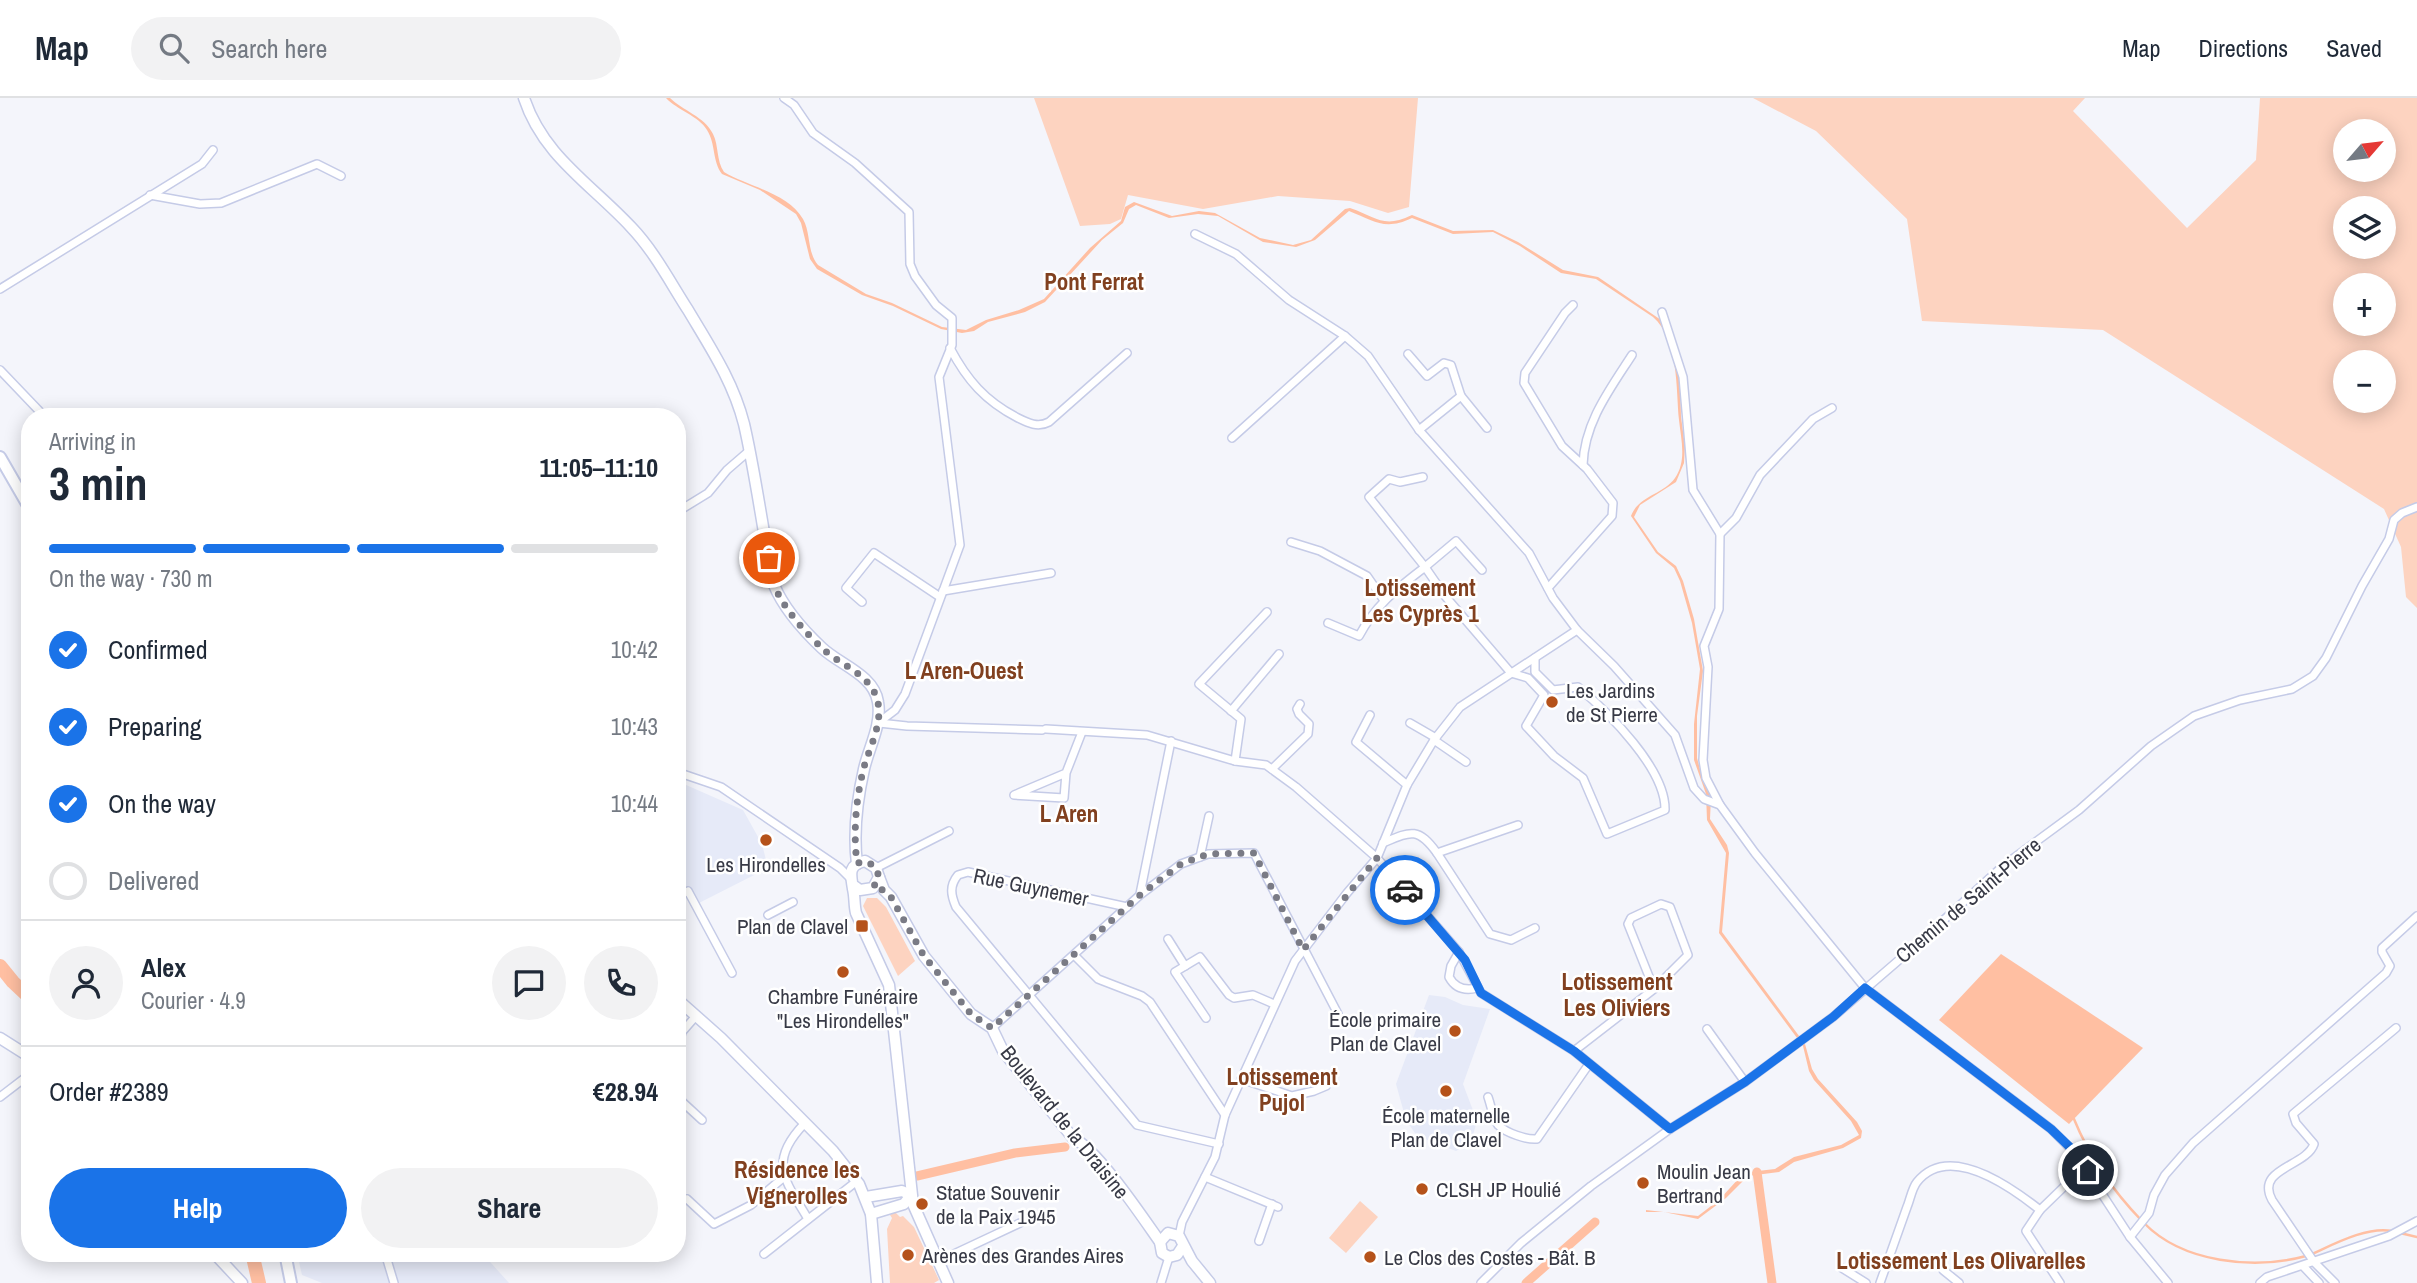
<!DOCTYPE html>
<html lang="en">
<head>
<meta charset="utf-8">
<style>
	body { margin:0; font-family:"Archivo Narrow",sans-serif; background:#f2f2f3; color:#1f2937; height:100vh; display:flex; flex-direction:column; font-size:26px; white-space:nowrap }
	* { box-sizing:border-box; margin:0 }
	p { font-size:23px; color:#747a83 }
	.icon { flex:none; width:38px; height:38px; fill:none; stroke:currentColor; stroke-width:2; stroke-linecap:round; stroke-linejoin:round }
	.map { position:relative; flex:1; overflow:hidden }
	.panel { position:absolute; left:21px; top:310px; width:665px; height:854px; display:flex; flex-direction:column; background:#fff; border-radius:28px; box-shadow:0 4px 18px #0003 }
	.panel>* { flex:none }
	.needle { width:46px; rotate:62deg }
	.tools { position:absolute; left:2333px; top:21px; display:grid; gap:14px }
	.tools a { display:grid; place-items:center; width:63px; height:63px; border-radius:50%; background:#fff; box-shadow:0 4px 18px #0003; font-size:35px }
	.pin { position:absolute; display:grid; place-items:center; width:60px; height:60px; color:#fff; margin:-30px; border:4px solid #fff; border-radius:50%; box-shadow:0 2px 7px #0007 }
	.courier { position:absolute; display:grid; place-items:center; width:70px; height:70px; margin:-35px; border:5px solid #1a73e8; border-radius:50%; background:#fff; color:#222; box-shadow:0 2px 9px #0007 }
	.headline em { font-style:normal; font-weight:700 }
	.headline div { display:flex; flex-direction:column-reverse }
	.headline { display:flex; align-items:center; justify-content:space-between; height:119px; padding:0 28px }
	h1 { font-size:46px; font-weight:700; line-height:52px }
	.bar { display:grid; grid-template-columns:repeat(4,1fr); gap:10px 7px; align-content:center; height:84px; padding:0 28px }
	.bar i { height:9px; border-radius:5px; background:#e0e1e3 }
	.bar .on { background:#1a73e8 }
	.bar p { grid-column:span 4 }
	.line { display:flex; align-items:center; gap:18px; padding:0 28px; border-top:2px solid #e0e1e3 }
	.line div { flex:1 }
	.round { display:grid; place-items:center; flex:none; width:74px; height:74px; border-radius:37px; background:#f2f2f3 }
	ol { padding:0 28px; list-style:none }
	li { display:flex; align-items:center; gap:21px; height:77px }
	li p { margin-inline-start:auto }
	li .icon { padding:7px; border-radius:50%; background:#1a73e8; color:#fff; stroke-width:4 }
	li:last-child { color:#747a83 }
	li i { width:38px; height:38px; border:4px solid #e0e1e3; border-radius:50% }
	.action { display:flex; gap:14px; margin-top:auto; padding:14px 28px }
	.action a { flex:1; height:80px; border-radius:42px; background:#1a73e8; color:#fff; font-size:28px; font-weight:700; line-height:80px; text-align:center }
	.action a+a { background:#f2f2f3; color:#1f2937 }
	header { display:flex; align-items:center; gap:42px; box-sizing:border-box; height:98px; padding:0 35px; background:#fff; border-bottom:2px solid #e0e1e3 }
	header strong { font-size:33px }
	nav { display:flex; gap:38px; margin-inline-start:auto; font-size:24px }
	.search { width:490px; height:63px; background:#f2f2f3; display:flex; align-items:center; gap:18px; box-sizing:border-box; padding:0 24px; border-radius:38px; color:#747a83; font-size:26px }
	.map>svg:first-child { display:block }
	.built { fill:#e6eaf8 }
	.green { fill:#fdd3c0; fill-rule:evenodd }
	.water { fill:#ffbfa2 }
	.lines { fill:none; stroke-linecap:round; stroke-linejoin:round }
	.stream { stroke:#ffbfa2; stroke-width:2.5 }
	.canal { stroke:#ffbfa2; stroke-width:9 }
	.river { stroke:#ffbfa2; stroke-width:14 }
	.street-casing { stroke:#c5cbe7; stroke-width:10 }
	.secondary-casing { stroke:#c5cbe7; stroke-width:13 }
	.primary-casing { stroke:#c5cbe7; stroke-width:14 }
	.street { stroke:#fff; stroke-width:7 }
	.secondary { stroke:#fff; stroke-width:10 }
	.primary { stroke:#fff; stroke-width:10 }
	.done { stroke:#7a7b85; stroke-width:7; stroke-dasharray:0 12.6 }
	.route { stroke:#1a73e8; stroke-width:9 }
	.poi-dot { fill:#b5521a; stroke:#fff; stroke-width:2.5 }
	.labels { text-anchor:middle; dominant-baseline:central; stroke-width:5; stroke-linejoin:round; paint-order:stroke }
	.poi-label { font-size:21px; fill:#383a46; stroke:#fff; text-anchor:start }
	.street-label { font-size:21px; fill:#383a46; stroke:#fff }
	.neighbourhood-label { font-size:23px; font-weight:bold; fill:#81401f; stroke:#fff }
</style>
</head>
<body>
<header>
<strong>Map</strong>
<div class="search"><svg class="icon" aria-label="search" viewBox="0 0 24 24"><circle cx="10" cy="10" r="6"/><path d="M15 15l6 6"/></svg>Search here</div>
<nav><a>Map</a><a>Directions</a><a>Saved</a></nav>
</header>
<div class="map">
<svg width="2417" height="1185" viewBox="0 0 2417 1185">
	<rect width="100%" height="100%" fill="#f4f5fb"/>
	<g class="built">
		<path d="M677,683L743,712L762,746L768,770L699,805L688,788L677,793Z"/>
		<path d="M1429,897L1445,899L1463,907L1490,911L1463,986L1477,1023L1471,1044L1456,1053L1417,1038L1406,1022L1396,986Z"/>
		<path d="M297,1155H482L509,1185H322L302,1177Z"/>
	</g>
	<g class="green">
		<path d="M1034,0H1418L1409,109L1388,115L1350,103L1278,98L1203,111L1128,97L1121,121L1110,126L1080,128Z"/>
		<path d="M1753,0H2085L2073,13L2187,130L2256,62L2260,0H2417V510L2406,499L2401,449L2384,411L2103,232L1922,223L1907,121L1816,33ZM2345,33H2384V72H2345ZM2345,110H2384V149H2345ZM2345,187H2384V226H2345ZM2345,264H2384V303H2345Z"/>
		<path d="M867,800H877L886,809L915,863L898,878L863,808Z"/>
		<path d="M1360,1103L1378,1119L1346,1155L1329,1140Z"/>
		<path d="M895,1114L900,1119L903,1118L914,1129L939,1182L934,1185H890L887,1131L892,1120L890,1117Z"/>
	</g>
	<g class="water">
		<path d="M666,0H670C683,13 704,18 713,36C719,48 716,62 724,74C747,88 788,95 803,121C811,135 807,154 818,167L866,196L892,205L942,229L966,232L986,222L1019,212L1044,201L1090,150L1121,123L1125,109L1134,104L1172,118L1199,113L1215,115L1260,140L1293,147L1311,142L1345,111L1350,110C1377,119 1383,131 1412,117L1453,133L1493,132L1518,144L1563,172L1598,179L1661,222L1672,248L1680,284L1681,319L1685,348L1684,365L1676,384L1640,407L1634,419L1658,454L1676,468L1683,483L1694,521L1703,573L1697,618V660L1703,682L1711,699L1710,721L1727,747L1729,755L1722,834L1805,946L1812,971L1818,981L1857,1024L1862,1033L1861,1040L1843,1050L1794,1064L1779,1074L1748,1078L1726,1100L1698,1121L1664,1114H1646V1112L1698,1118L1719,1102L1740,1079L1749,1074L1775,1071L1794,1059L1841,1047L1859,1037L1851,1023L1814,982L1809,973L1803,948L1719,835L1726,755L1707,722L1706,696L1694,662V626L1700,571L1692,525L1680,483L1674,470L1656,455L1631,418C1639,397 1663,397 1675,380C1687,363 1681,341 1679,322C1676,291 1679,242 1653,219L1596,181L1561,175L1520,148L1493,134L1453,136L1412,120C1385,133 1374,123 1349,113L1315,142L1296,149L1263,144L1218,118L1198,116L1169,120L1136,107L1129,111L1123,125L1102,142L1045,204L1025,214L988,224L974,233L962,235L941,231L893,208L862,197L817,171L810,161L801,125L796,116L760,92L722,76C712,63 716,46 707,32C699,18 677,12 666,0Z"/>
		<path d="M2001,856L2143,950L2069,1026L1939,922Z"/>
	</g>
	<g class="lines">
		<g class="stream">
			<path d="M2074,1021C2089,1058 2114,1094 2142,1123"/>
			<path d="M2144,1125C2183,1165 2254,1172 2306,1158"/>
			<path d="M2400,1135L2417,1139"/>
			<path d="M2312,1156C2334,1146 2368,1128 2392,1133"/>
		</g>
		<g class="canal">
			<path d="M1757,1074L1772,1185"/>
			<path d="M917,1078L1015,1055L1065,1049"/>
			<path d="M1526,1185L1595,1124"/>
		</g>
		<g class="river">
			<path d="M0,868L13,884L30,900"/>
			<path d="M252,1155L259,1185"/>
		</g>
		<g class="street-casing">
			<g id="street">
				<path d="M784,0L794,7L813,35L855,65L909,114L910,166L915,178L936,207L952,220V247L939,279L960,447L905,596L895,612L878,625"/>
				<path d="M150,97L200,106L221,105L317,66L341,78"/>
				<path d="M1195,136L1236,156L1289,202L1345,238L1368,258L1419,332L1529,455L1553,500L1577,532L1614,568L1675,637L1694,690L1704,701L1720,707L1755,755L1865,890L2051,1031L2076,1056L2130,1139L2168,1185"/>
				<path d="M0,191L202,66L213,52"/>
				<path d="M1662,214L1683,279L1693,392L1720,436L1719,511L1704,548L1708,569L1703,662L1706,680L1720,707"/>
				<path d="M950,250C967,282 985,303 1018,320C1028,325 1038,330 1049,324L1127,255"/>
				<path d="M1408,256L1427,278L1444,265L1451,267L1461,298"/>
				<path d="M0,272L44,318"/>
				<path d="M1419,332L1461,298L1487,330"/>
				<path d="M1232,340L1345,238"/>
				<path d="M1583,367C1584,325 1610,291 1632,257"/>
				<path d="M1423,379L1400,384L1389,381L1369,399L1425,469L1456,443L1482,472"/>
				<path d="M677,414L708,395L727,372L749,353"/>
				<path d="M1720,436L1736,420L1760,377L1813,321L1832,310"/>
				<path d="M1291,444L1320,453L1367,478L1383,501"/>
				<path d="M1548,490L1612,418L1613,405L1587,371L1562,348L1524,285L1525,275L1565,215L1573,207"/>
				<path d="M943,493L1051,475"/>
				<path d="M862,504L846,490L874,455L940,499"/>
				<path d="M1328,525L1359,538C1376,506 1397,491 1425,469L1445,498L1511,575L1528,580L1544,597L1526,628L1554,658L1583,680L1607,736L1665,712C1666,671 1608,614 1578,589L1553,592L1535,574V560"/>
				<path d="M1231,613L1279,556"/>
				<path d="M1370,617L1356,644L1407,687"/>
				<path d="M879,625L907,628L1042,632"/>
				<path d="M1410,625L1436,640"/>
				<path d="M1046,631L1147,637L1235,663L1266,667L1296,689L1377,760L1459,854L1481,895L1574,953L1670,1031"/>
				<path d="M1434,642L1466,664"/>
				<path d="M1235,663L1241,621L1199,586L1267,514"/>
				<path d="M1272,671L1308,636L1309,626L1299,616L1297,611L1300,606"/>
				<path d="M677,674L721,689L840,770L850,780"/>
				<path d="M1066,675L1064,700L1014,697L1066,675L1082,634"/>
				<path d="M1383,745C1411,733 1418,729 1437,755L1518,727"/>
				<path d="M1437,755L1490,836L1511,842L1535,830"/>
				<path d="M1200,759L1209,718"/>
				<path d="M876,770L949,733"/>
				<path d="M1140,796L1171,643"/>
				<path d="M677,799L688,793L732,875"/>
				<path d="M1127,809L968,774L958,777C949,788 951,797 956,809L1137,1027L1219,1046"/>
				<path d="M768,817L793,804"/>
				<path d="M1168,841L1185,868"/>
				<path d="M1459,854L1451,868L1449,879C1455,890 1465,893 1477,890"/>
				<path d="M1075,858L1098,881L1142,898L1150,904L1225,1017"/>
				<path d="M1206,920L1175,874L1200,859L1229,897L1234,900L1253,897L1274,906"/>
				<path d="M992,930L1140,797L1181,766L1208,756L1254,755L1338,916"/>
				<path d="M1707,931L1745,984"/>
				<path d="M677,953L682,934L696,918"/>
				<path d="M1574,953L1654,891L1688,857L1670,809L1661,806L1631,820L1628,826L1654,891"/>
				<path d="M1241,981L1292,998L1314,993L1326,988"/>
				<path d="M0,999L30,976"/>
				<path d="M677,999L702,1022"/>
				<path d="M1488,999C1491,1007 1493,1021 1498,1027C1506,1035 1527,1042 1537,1041L1589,966"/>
				<path d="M805,1025C767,1064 785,1082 808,1121"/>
				<path d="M1205,1079L1278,1109"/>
				<path d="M687,1101L714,1126L751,1107L784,1079"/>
				<path d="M2040,1112L2073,1080"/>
				<path d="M1179,1138L1182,1124L1215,1059L1225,1017L1295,863L1347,795L1377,760L1407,687L1434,642L1460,609L1577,532"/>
				<path d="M2130,1139L2149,1115L2154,1097L2165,1077L2193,1045L2386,875L2390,868L2382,854V850L2417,818"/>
				<path d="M1259,1143L1272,1106"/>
				<path d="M385,1155L394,1185"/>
				<path d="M764,1156L857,1083"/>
				<path d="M939,1163L1020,1125"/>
				<path d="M2303,1168L2319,1185"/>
				<path d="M1842,1170L1866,1185"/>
				<path d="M1943,1172L1959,1185"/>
				<path d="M1161,1185L1169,1159"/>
				<path d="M1481,1185L1521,1145L1591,1088L1670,1031L1745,984L1833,919L1914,849L2003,768L2079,712L2151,648L2194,618L2240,602L2292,591L2313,578L2326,560L2362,488L2389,441L2394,422L2402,415L2417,409"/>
				<path d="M1880,1185C1889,1160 1898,1134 1907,1109C1910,1102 1912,1090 1917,1084C1949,1044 2011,1089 2040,1112L2026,1133L2060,1185"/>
				<path d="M2260,1185L2267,1179L2389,1138L2417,1123"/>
				<path d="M2335,1185L2314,1164L2272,1102C2255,1070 2306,1069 2314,1046L2296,1025L2293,1016L2396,930"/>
			</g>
		</g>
		<g class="secondary-casing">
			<g id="secondary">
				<path d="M524,0C543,58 591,86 631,129C654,153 670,184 688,212C710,249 733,283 744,326C753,365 759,406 766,446C768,459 769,475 774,487C784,511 804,533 822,550C840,567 874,577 878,604C882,627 869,649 864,671C857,702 853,734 857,766"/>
				<path d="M879,779L884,792L891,799L924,858L971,916L992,930L1003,953L1073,1040C1097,1051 1143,1120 1160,1144L1162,1155L1169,1159L1177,1157L1183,1148"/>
				<path d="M853,787L860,792L873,790L879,779L876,770L865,763C847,767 851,777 853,791C855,799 854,807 856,815L889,887L913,1106L948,1185"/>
				<path d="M677,901L721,940L833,1053L859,1086L871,1116L877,1185"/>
				<path d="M0,940L30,959"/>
				<path d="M866,1099L902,1093L911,1097"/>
				<path d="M871,1116L904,1106L911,1097"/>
				<path d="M1160,1144L1168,1135L1179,1138L1192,1163L1210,1185"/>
				<path d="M214,1155L242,1185"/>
			</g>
		</g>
		<g class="primary-casing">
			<g id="primary">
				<path d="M0,359L30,411"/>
				<path d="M285,1155L291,1185"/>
			</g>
		</g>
		<use href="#street" class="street"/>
		<use href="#secondary" class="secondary"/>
		<use href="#primary" class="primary"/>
	</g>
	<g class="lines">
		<path class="done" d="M769,460C770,469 771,479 774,487C783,510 805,534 823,551C840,567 870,576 877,601C884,623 870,648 864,669C856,700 853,734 857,765L868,764L876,770L879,779L873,790L884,792L891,799L924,858L971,916L992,930L1140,797L1181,766L1208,756L1254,755L1303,852L1377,760L1405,792"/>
		<path class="route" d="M1405,792L1465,862L1481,895L1574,953L1670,1031L1745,984L1833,919L1865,890L2051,1031L2077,1056L2088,1072"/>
	</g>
	<g class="poi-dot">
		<circle cx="1552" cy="604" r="7"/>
		<circle cx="766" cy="742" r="7"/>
		<rect x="855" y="821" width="14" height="14" rx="3.5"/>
		<circle cx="843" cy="874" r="7"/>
		<circle cx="1455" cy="933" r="7"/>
		<circle cx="1446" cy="993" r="7"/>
		<circle cx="1643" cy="1085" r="7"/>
		<circle cx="1422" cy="1091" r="7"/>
		<circle cx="922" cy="1106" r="7"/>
		<circle cx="908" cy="1157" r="7"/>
		<circle cx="1370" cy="1159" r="7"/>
	</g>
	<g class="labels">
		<g class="poi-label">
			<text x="1566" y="592">Les Jardins<tspan x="1566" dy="24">de St Pierre</tspan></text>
			<text x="766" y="766" text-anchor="middle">Les Hirondelles</text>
			<text x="848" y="828" text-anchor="end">Plan de Clavel</text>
			<text x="843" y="898" text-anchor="middle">Chambre Funéraire<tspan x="843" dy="24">"Les Hirondelles"</tspan></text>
			<text x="1441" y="921" text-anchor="end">École primaire<tspan x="1441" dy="24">Plan de Clavel</tspan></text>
			<text x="1446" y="1017" text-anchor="middle">École maternelle<tspan x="1446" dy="24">Plan de Clavel</tspan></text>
			<text x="1657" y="1073">Moulin Jean<tspan x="1657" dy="24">Bertrand</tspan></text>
			<text x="1436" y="1091">CLSH JP Houlié</text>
			<text x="936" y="1094">Statue Souvenir<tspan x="936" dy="24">de la Paix 1945</tspan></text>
			<text x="922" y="1157">Arènes des Grandes Aires</text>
			<text x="1384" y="1159">Le Clos des Costes - Bât. B</text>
		</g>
		<g class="street-label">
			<text transform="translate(1031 789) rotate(12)">Rue Guynemer</text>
			<text transform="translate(1968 802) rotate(-40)">Chemin de Saint-Pierre</text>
			<text transform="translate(1065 1024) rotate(51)">Boulevard de la Draisine</text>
		</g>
		<g class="neighbourhood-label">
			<text x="1094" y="183">Pont Ferrat</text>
			<text x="1420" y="489">Lotissement<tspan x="1420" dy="26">Les Cyprès 1</tspan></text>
			<text x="964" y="572">L Aren-Ouest</text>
			<text x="1069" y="715">L Aren</text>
			<text x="1617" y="883">Lotissement<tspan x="1617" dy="26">Les Oliviers</tspan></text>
			<text x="1282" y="978">Lotissement<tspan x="1282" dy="26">Pujol</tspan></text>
			<text x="797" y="1071">Résidence les<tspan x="797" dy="26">Vignerolles</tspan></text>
			<text x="1961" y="1162">Lotissement Les Olivarelles</text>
		</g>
	</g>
</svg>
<div class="tools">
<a><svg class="needle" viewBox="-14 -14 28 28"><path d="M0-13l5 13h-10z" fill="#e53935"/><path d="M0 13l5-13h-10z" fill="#747a83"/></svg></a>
<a><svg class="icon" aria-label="layers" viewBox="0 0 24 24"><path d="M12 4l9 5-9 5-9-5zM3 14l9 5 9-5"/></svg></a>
<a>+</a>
<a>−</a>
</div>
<div class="pin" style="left:769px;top:460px;background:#ea580c"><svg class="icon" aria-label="bag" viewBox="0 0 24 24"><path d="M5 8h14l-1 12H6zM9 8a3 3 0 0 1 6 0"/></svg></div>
<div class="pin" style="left:2088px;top:1072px;background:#1f2937"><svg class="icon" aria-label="home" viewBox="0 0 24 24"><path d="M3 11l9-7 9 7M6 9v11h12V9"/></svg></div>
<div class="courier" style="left:1405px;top:792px"><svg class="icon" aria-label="car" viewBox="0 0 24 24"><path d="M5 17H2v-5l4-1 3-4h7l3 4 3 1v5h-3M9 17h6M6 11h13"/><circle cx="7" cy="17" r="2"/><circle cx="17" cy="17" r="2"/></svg></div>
<section class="panel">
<div class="headline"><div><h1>3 min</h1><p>Arriving in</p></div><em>11:05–11:10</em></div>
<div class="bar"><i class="on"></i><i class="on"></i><i class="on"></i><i></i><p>On the way · 730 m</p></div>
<ol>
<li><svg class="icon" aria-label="check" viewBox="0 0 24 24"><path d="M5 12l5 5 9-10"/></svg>Confirmed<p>10:42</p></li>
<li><svg class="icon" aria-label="check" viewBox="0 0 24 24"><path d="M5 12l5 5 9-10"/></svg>Preparing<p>10:43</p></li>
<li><svg class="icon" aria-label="check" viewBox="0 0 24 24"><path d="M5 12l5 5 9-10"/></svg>On the way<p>10:44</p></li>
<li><i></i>Delivered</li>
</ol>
<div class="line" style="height:126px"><a class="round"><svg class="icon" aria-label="person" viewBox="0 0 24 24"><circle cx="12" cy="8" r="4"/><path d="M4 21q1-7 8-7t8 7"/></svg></a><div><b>Alex</b><p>Courier · 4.9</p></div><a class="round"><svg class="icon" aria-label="chat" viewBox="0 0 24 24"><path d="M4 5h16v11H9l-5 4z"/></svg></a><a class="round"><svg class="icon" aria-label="phone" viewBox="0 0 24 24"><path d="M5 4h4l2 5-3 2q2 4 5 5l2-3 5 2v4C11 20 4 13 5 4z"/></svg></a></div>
<div class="line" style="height:91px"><div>Order #2389</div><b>€28.94</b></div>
<div class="action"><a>Help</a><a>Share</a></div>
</section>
</div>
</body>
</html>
